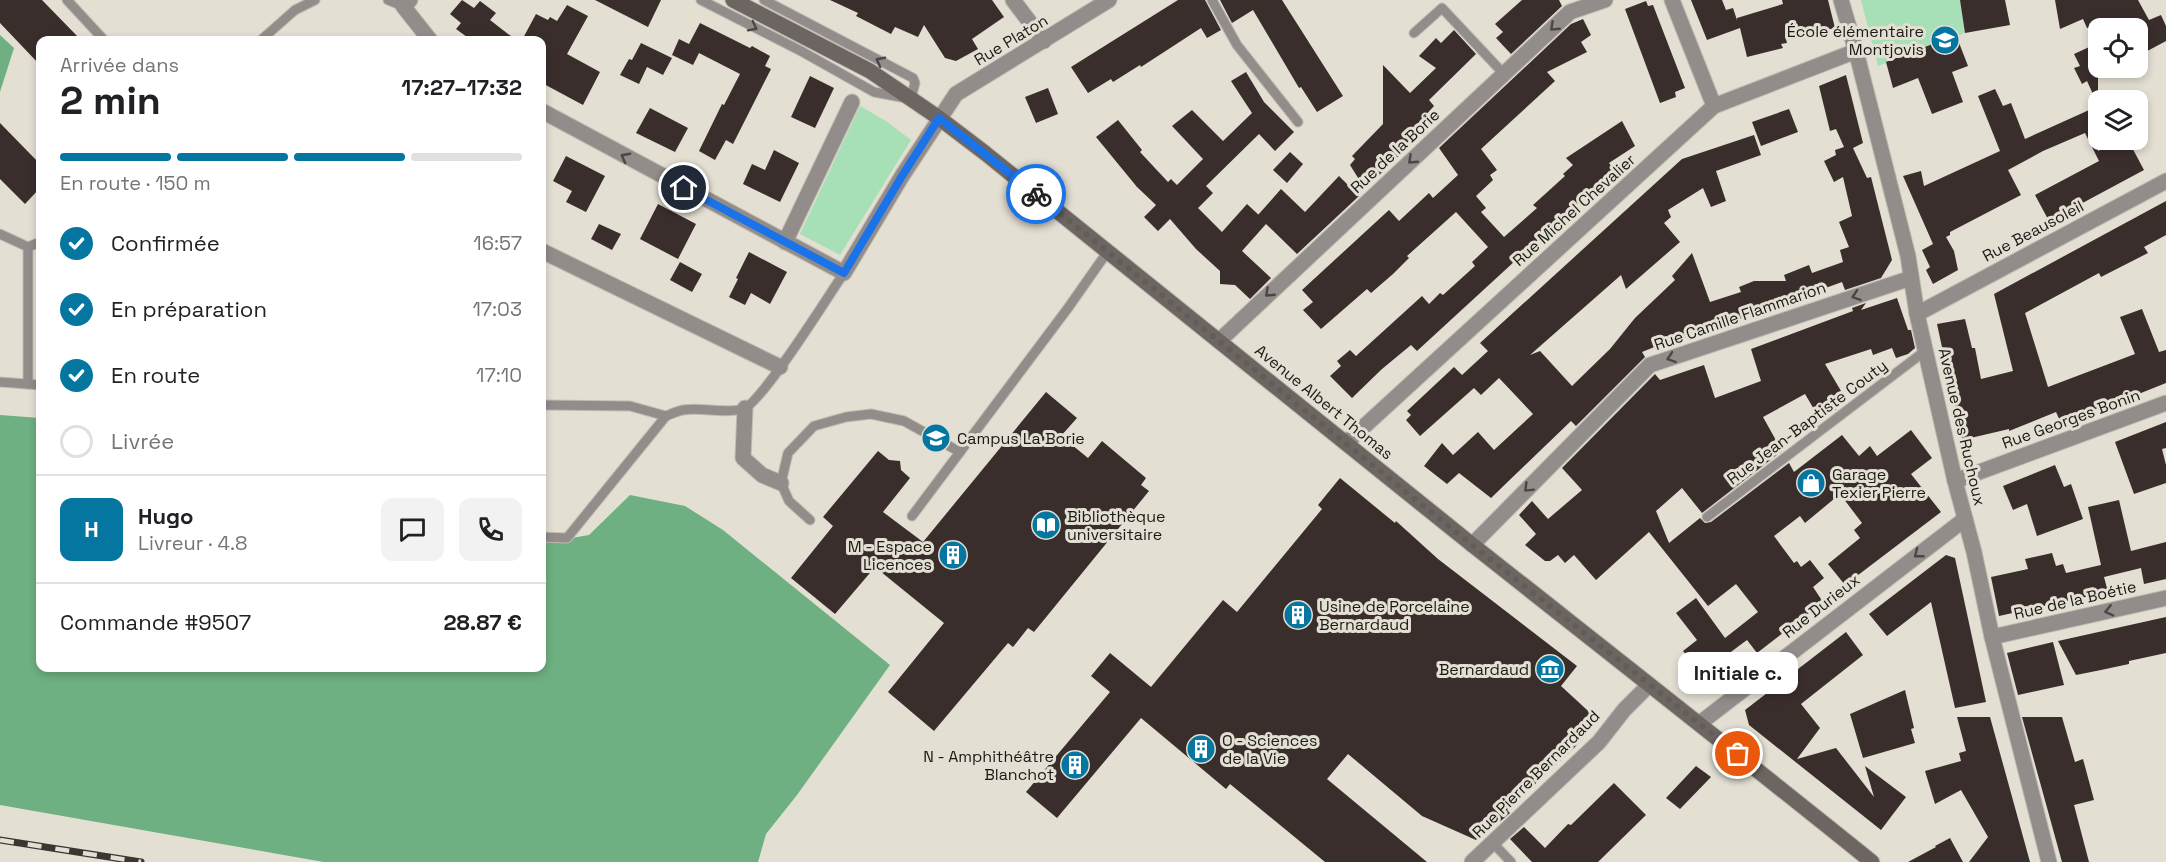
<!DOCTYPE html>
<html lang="fr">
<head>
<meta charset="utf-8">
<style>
	body { margin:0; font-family:"Space Grotesk",sans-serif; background:#f2f2f2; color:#202124; height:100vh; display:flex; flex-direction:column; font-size:22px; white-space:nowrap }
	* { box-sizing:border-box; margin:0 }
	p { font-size:20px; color:#757577 }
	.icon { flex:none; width:33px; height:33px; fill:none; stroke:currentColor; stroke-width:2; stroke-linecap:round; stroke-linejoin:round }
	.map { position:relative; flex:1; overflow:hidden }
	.drawer { position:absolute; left:36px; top:36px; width:510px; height:636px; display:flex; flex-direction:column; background:#fff; border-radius:12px; box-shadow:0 3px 9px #0003 }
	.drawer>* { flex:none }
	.controls { position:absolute; left:2088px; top:18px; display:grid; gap:12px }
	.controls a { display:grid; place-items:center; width:60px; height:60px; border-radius:12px; background:#fff; box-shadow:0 3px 9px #0003; font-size:30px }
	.pin { position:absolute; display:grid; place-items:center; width:51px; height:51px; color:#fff; margin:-26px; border:3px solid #fff; border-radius:50%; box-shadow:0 2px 6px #0007 }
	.courier { position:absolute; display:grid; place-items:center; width:60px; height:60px; margin:-30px; border:4px solid #1a73e8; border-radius:50%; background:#fff; color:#222; box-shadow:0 2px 8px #0007 }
	.bubble { position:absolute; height:42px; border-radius:12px; background:#fff; box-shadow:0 3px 9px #0003; font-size:20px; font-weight:800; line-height:42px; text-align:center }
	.overview em { font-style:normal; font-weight:800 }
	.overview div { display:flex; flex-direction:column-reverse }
	.overview { display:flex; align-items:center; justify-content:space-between; height:102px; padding:0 24px }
	h1 { font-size:39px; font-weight:800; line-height:45px }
	.bar { display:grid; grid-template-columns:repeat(4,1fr); gap:9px 6px; align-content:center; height:72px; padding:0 24px }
	.bar i { height:8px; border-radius:4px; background:#e0e0e0 }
	.bar .selected { background:#0476a0 }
	.bar p { grid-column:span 4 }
	.line { display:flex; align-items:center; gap:15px; padding:0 24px; border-top:2px solid #e0e0e0 }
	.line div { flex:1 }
	.round { display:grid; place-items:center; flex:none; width:63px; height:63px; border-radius:12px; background:#f2f2f2 }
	ol { padding:0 24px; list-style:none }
	li { display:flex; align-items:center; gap:18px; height:66px }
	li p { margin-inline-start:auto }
	li .icon { padding:6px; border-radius:50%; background:#0476a0; color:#fff; stroke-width:4 }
	li:last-child { color:#757577 }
	li i { width:33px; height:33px; border:3px solid #e0e0e0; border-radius:50% }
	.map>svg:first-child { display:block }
	.green { fill:#a7e0b6 }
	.forest { fill:#6eb081 }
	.building { fill:#3a2e2d }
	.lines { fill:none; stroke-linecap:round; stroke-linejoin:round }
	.lane-casing { stroke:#bfbbb1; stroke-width:11 }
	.street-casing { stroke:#bfbbb1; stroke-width:17 }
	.secondary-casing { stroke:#bfbbb1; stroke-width:17 }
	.lane { stroke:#928c8a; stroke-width:9 }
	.street { stroke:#928c8a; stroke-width:15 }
	.secondary { stroke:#6d6562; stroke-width:15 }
	.rail-casing { stroke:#3a3732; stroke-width:7 }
	.rail { stroke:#e3dfd3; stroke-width:4.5; stroke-dasharray:14; stroke-linecap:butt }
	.oneway { stroke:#4b4744 }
	.done { stroke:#615e58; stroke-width:6; stroke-dasharray:0 10.8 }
	.route { stroke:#1a73e8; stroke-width:8 }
	.labels { text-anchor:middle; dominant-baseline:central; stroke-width:6; stroke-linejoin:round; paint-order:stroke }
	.poi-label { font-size:16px; fill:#1b1915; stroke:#e3dfd3; text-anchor:start }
	.street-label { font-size:16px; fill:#1b1915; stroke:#e3dfd3 }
</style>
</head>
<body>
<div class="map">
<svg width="2166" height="862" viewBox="0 0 2166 862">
	<rect width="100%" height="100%" fill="#e3dfd3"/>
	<g class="green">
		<path d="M1861,0H1960L1965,33L1878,66Z"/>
		<path d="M860,106L886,121L911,140L840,255L800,234Z"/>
	</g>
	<g class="forest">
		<path d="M0,35L14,48L0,92Z"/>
		<path d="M0,415L40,418V668H542V543L589,535L630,495L685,506L723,530L890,665L797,795L766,834L758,862H324L0,805Z"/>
	</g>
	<g class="building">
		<path d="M0,0H42L81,40H40V65L0,23Z"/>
		<path d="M462,0L474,8L480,1L496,13L490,20L516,40H471L456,29L461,23L450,14Z"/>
		<path d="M595,0H661L648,27Z"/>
		<path d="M830,0H992L1004,17L972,39L978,49L956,61L945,58L924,25L918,37L895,27L891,34L856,16L858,13Z"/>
		<path d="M1178,0H1205L1221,30L1207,38L1201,28L1141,67L1140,65L1113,82L1111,79L1088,93L1071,67Z"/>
		<path d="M1220,0H1282L1343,96L1317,112L1301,87L1299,88L1253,10L1232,23Z"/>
		<path d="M1522,0H1559L1562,6L1511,54L1496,38L1503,32L1495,24Z"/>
		<path d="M1691,0H1722L1726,10L1733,8L1737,20V18L1783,4L1782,0H1828L1835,28L1786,39L1787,43L1781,44L1783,48L1747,57L1740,28L1707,40Z"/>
		<path d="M1960,0H2005L2010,25L1965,33Z"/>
		<path d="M2055,0H2138L2149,20L2161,15L2166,26V41L2138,56V28H2087L2083,19L2060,29Z"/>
		<path d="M1646,1L1648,6L1653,5L1685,88L1675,92L1676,97L1660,103L1625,9Z"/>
		<path d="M567,5L588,16L567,54L600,72L583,105L542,83V40H522L536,14L548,20L550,17L557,21Z"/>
		<path d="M1583,19L1591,35L1581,42L1587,52L1547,72L1555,81L1481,149L1497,170L1490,175L1493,180L1476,196L1486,208L1481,212L1504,237L1537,208L1533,205L1565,176L1563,174L1573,165L1566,158L1622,121L1635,146L1609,163L1614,170L1417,351L1411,345L1382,369L1352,398L1330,376L1341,366L1337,361L1350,350L1356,356L1422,296L1429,304L1440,293L1443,295L1475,266L1472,262L1488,247L1456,212L1407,256L1409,258L1393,274L1371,293L1367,289L1321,329L1303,310L1313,302L1302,290L1389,210L1399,221L1429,193L1433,198L1458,175L1439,148L1571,24Z"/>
		<path d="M700,23L750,48L752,46L770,56L765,66L771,69L733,144L726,140L715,160L699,151L722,104L724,105L740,74L699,53L693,65L672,55L679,39L689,44Z"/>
		<path d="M1454,30L1476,54L1429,100L1434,106L1424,117L1431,124L1365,189L1350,165L1355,159L1352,156L1383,124V65L1410,93L1436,68L1419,56L1436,38L1441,43Z"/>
		<path d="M1956,35L1968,66L1952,72L1963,102L1932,114L1918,78L1893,88L1886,62Z"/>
		<path d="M641,43L672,58L663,75L647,67L639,84L620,75L629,59L632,60Z"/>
		<path d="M2098,43V105L2087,81L2082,84L2074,68L2080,66L2074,54Z"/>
		<path d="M1246,72L1264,102L1294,132L1275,151L1259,134L1206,186L1213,193L1198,208L1222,232L1247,204L1262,218L1258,215L1281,189L1305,212L1339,176L1359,196L1297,254L1266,224L1242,251L1271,278L1250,299L1235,285L1220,284V271L1196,249L1170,219L1158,231L1144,217L1156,205L1137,187L1096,137L1118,120L1142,150L1140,152L1168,182L1171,179L1177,185L1203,159L1172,126L1192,110L1223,141L1252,113L1231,81Z"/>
		<path d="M1846,75L1863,143L1853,148L1867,178L1871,177L1892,260L1881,278L1845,290L1842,282L1699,334L1662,344L1642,352L1645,357L1576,426L1571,421L1491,498L1459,473L1447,484L1424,466L1442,443L1453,455L1478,432L1494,450L1533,414L1499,378L1481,395L1474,388L1420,436L1406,420L1411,415L1407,411L1454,367L1462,375L1488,351L1480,343L1682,159L1754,135L1761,155L1716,171L1726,201L1711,207L1703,188L1668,210L1671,217L1664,223L1680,242L1626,289L1621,275L1530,355L1540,351L1572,386L1610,349L1635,318L1675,280L1672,276L1692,253L1710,302L1741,292L1739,287L1754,281H1786L1784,275L1809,265L1812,273L1843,262L1840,250L1849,247L1839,222L1852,216L1843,177L1834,182L1824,161L1836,155L1835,150L1844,147L1836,129L1830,131L1819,86Z"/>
		<path d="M810,76L834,88L815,128L791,117Z"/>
		<path d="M1048,88L1058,114L1036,123L1025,97Z"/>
		<path d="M1995,89L2003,106L2011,103L2025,139L2098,106V151L2119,140H2128L2144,170L2049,221L2035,195L2099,161L2085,133L2043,151L2008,170L2021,195L1950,232V235L1946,237L1954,251L1958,270L1933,284L1926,270L1930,267L1922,250L1933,244L1903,176L1921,171L1924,186L2000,151L1978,96Z"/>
		<path d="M650,108L688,128L675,152L636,133Z"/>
		<path d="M1789,109L1798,132L1761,146L1752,122Z"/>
		<path d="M0,123L40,164V188L25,204L0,179Z"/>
		<path d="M774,150L799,163L780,202L743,184L752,164L765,170Z"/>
		<path d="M1290,152L1303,164L1287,183L1273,170Z"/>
		<path d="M566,156L605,176L586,212L566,202L572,191L553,181Z"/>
		<path d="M2166,201V235L2144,247L2148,253L2101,277L2099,273L2025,313L2048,387L2135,354L2120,317L2142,309L2159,352L2166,350V383L2136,395L2135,393L2061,423L2056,412L2009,431V429L1962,440L1937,324L1965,319L1972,348H1975L1981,379L2013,371L1994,294Z"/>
		<path d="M658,204L696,224L678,259L640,239Z"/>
		<path d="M599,224L621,234L612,250L591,239Z"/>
		<path d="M749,252L787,272L770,304L751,293L745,305L729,297L738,279L736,278Z"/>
		<path d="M680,262L702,274L692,292L670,280Z"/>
		<path d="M1897,298L1908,330H1911L1915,348L1908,354L1896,358L1892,348L1873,355L1871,349L1825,364L1847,401L1821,421L1805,394L1763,417L1782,451L1702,513L1682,488L1656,511L1669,543L1700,518L1705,523L1711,522L1789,463L1794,472L1842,435L1859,456L1870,446L1877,456L1911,430L1932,458L1911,474L1941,512L1845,585L1828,564L1860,538L1854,530L1862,523L1840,494L1805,523L1800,516L1774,536L1794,563L1797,561L1801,567L1810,560L1824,578L1813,587L1823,602L1757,653L1747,640L1701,674L1683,651L1697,640L1676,613L1696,598L1725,638L1758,612L1736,584L1708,606L1649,532L1596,580L1574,555L1565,563L1558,555L1550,561H1545L1525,545L1536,534L1519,515L1532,501L1548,519L1582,490L1562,468L1655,374L1660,380L1704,365L1715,398L1761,381L1751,349L1853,311L1852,308L1866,303L1861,310Z"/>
		<path d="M1046,392L1077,418L1061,436L1088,458L1102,441L1146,478L1141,485L1149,491L1034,632L1028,628L1013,647L1008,643L934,731L888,692L944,623L875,567L835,614L791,578L833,526L823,517L878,451L889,460L900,461L901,470L910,478L883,512L923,542Z"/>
		<path d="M2166,422V448L2162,449L2166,465V483L2134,494L2115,442Z"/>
		<path d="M2055,465L2064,487L2071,484L2083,519L2037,536L2027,504L2013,510L2003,486Z"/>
		<path d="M1340,478L1395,523L1396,521L1438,559L1577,666L1561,686L1599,721L1574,748L1507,810L1510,813L1496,825L1493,822L1476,840L1422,816L1348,754L1327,779L1427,862H1325L1230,784L1226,789L1141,718L1057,818L1026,792L1110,692L1091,676L1110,653L1151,687L1223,600L1237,612L1322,509L1318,505Z"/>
		<path d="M2119,500L2131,551L2166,542V579L2144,584L2141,568L2104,577L2108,592L1999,616L1991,577L2028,569L2025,559L2052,553L2056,566L2063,564L2066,573L2101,565L2088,507Z"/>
		<path d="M1946,555L1955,558L1986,702L1955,708L1931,602L1887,636L1869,614Z"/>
		<path d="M2166,617V653L2129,661V664L2101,670L2076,675L2058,641Z"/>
		<path d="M1846,632L1863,655L1801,704L1820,728L1797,759L1836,748L1874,797L1865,766L1906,797L1881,830L1749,725L1745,710Z"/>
		<path d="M2053,642L2064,685L2018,695L2007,653Z"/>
		<path d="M1905,690L1914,728L1911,729L1915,743L1863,758L1850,714Z"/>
		<path d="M1957,717H1990L2030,862H1969L1988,837L1961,790L1935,804L1925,771L1961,761L1959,753L1966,751Z"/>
		<path d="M2022,717H2062L2075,762L2083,759L2094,800L2074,805L2089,862H2062Z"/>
		<path d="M1696,766L1711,777L1680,809L1666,798Z"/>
		<path d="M1614,783L1646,815L1598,862H1532L1510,839L1524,827L1545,848L1568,824L1571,825Z"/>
		<path d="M1950,838L1963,862H1908L1936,847L1935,846Z"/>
	</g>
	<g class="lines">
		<g class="lane-casing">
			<g id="lane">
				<path d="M67,0L104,40"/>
				<path d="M388,0L403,6"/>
				<path d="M701,0L801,51L874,92L911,99L915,83L913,78L764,0"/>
				<path d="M1212,0L1237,45L1298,122"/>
				<path d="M1414,33L1442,8L1504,74"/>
				<path d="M261,40L295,10L315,0"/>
				<path d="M0,234L28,247V384"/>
				<path d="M28,247L40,242"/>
				<path d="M0,382L40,385"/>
				<path d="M542,405L630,406L666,416"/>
				<path d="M912,516L1068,308L1108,251"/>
				<path d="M1707,517L1925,351"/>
				<path d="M810,520L789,501L781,483L788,453L814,426L846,417L871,414L904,421L960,452"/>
				<path d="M542,537L567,538L666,416C671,414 677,411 683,410C702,407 724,414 743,409C762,403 828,296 844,273"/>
				<path d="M1492,842L1511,862"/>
			</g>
		</g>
		<g class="street-casing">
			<g id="street">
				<path d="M410,0L403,6L430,40"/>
				<path d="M1013,0L1044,41"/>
				<path d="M1672,0L1714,106"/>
				<path d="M1841,0L1856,51L1908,256L1917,314L1955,481L1974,552L1992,637L2049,862"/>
				<path d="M542,111L844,273L902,176L956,94L1109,0"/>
				<path d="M785,242L852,102"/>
				<path d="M542,251L780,367"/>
				<path d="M1917,314L2166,181"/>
				<path d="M1219,341L1570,12L1605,0"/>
				<path d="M745,408L743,458L762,475L781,483"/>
				<path d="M1346,443L1714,106L1856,51"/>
				<path d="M1955,481L2166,403"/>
				<path d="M1472,545L1650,365L1911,278"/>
				<path d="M1992,637L2166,598"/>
				<path d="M1700,723L1965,519"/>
				<path d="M1472,862L1599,742L1624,710L1649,685"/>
			</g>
		</g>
		<g class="secondary-casing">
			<path id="secondary" d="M733,0L870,71L939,118L985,153C1147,283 1308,414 1470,543C1604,649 1738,754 1872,862"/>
		</g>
		<use href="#lane" class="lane"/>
		<use href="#street" class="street"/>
		<use href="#secondary" class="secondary"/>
		<g class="rail-casing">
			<path id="rail" d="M0,840L141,862"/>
		</g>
		<use href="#rail" class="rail"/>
	</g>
	<defs><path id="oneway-chevron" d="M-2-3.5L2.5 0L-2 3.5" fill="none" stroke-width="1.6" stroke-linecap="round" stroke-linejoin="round" transform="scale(1.5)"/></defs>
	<g class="oneway">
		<use href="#oneway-chevron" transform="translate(753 27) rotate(27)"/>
		<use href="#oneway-chevron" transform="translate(1554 27) rotate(137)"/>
		<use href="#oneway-chevron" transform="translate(880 61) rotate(-152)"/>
		<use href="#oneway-chevron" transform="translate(625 157) rotate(-152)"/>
		<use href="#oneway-chevron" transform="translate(1412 160) rotate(137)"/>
		<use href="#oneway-chevron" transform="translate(1269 293) rotate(137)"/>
		<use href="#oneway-chevron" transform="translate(1856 296) rotate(161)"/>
		<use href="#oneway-chevron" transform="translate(1671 358) rotate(161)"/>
		<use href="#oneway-chevron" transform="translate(1528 488) rotate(135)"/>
		<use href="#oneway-chevron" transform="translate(1918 554) rotate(142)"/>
		<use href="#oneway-chevron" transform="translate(2109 611) rotate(167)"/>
	</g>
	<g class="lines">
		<path class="done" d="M1036,194L1461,536L1738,754"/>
		<path class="route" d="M684,188L844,273L902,176L939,118L1036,194"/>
	</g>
	<defs>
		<g id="school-disc" transform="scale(1.5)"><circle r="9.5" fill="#0476a0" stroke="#e3dfd3"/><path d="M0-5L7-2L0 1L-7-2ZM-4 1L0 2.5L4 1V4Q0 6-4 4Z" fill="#fff"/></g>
		<g id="university-disc" transform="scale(1.5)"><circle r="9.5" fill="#0476a0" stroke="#e3dfd3"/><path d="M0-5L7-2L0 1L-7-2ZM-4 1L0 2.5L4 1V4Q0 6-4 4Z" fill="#fff"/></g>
		<g id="shop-disc" transform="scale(1.5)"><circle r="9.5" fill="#0476a0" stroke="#e3dfd3"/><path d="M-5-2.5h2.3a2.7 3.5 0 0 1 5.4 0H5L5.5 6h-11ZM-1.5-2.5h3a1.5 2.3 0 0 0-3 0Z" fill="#fff"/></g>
		<g id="library-disc" transform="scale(1.5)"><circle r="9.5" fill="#0476a0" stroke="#e3dfd3"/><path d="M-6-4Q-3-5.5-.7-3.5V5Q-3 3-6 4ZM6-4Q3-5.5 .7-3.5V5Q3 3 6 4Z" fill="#fff"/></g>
		<g id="building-disc" transform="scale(1.5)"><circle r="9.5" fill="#0476a0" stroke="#e3dfd3"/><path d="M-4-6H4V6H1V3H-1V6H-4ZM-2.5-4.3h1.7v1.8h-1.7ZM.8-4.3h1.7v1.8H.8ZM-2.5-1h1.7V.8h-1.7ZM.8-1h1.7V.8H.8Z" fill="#fff"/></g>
		<g id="museum-disc" transform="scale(1.5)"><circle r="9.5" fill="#0476a0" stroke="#e3dfd3"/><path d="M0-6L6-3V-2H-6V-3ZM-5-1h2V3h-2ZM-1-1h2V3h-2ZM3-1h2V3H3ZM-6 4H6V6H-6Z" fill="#fff"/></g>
	</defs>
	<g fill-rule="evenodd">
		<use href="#school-disc" x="1945" y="40"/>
		<use href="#university-disc" x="936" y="438"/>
		<use href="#shop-disc" x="1811" y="483"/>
		<use href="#library-disc" x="1046" y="525"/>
		<use href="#building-disc" x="953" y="555"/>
		<use href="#building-disc" x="1298" y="615"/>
		<use href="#museum-disc" x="1550" y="669"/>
		<use href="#building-disc" x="1201" y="749"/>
		<use href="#building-disc" x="1075" y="765"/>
	</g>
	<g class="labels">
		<g class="poi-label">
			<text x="1924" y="31" text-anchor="end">École élémentaire<tspan x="1924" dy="18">Montjovis</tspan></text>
			<text x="957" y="438">Campus La Borie</text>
			<text x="1832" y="474">Garage<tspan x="1832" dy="18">Texier Pierre</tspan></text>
			<text x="1067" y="516">Bibliothèque<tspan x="1067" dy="18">universitaire</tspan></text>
			<text x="932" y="546" text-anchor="end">M - Espace<tspan x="932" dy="18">Licences</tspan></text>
			<text x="1319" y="606">Usine de Porcelaine<tspan x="1319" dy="18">Bernardaud</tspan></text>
			<text x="1529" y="669" text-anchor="end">Bernardaud</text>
			<text x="1222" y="740">O - Sciences<tspan x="1222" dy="18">de la Vie</tspan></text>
			<text x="1054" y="756" text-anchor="end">N - Amphithéâtre<tspan x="1054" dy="18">Blanchot</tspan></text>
		</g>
		<g class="street-label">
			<text transform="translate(1011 40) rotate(-31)">Rue Platon</text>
			<text transform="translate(1395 151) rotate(-43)">Rue de la Borie</text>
			<text transform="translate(1574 210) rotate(-42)">Rue Michel Chevalier</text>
			<text transform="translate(2033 231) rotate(-28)">Rue Beausoleil</text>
			<text transform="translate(1740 316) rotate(-19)">Rue Camille Flammarion</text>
			<text transform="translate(1324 402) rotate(39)">Avenue Albert Thomas</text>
			<text transform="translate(2071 419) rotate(-20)">Rue Georges Bonin</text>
			<text transform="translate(1807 422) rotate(-37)">Rue Jean-Baptiste Couty</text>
			<text transform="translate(1962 427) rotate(77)">Avenue des Ruchoux</text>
			<text transform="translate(2075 600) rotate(-13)">Rue de la Boétie</text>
			<text transform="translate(1821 606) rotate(-38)">Rue Durieux</text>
			<text transform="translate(1536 774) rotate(-45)">Rue Pierre Bernardaud</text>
		</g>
	</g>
</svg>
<div class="controls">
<a><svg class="icon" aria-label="locate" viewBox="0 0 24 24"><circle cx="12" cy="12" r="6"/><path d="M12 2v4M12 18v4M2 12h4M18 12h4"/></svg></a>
<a><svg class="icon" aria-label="layers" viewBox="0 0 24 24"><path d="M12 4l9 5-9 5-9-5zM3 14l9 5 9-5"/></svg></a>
</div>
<div class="pin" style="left:1738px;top:754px;background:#ea580c"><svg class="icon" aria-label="bag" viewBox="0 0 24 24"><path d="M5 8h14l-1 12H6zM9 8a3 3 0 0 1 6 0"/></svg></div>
<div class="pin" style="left:684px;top:188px;background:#1f2937"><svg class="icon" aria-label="home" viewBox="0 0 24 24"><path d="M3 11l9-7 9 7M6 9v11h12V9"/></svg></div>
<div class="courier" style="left:1036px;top:194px"><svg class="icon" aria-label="bike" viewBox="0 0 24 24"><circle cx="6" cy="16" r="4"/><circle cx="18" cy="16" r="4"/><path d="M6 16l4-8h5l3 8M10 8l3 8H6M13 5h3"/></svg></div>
<div class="bubble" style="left:1678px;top:652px;width:120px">Initiale c.</div>
<section class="drawer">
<div class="overview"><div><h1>2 min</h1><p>Arrivée dans</p></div><em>17:27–17:32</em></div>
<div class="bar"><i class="selected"></i><i class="selected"></i><i class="selected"></i><i></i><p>En route · 150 m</p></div>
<ol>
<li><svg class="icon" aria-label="check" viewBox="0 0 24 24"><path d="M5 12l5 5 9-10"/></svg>Confirmée<p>16:57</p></li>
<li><svg class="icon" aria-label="check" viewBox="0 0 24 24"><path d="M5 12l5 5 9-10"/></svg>En préparation<p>17:03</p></li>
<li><svg class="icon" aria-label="check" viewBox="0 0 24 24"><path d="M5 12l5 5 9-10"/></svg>En route<p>17:10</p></li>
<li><i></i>Livrée</li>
</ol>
<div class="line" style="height:108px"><b class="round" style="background:#0476a0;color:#fff">H</b><div><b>Hugo</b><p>Livreur · 4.8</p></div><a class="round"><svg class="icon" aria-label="chat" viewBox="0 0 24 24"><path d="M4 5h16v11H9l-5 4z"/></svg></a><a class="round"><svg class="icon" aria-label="phone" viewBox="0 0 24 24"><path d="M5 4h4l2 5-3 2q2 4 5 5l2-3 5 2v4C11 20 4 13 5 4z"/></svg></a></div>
<div class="line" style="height:78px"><div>Commande #9507</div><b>28.87 €</b></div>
</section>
</div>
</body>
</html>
